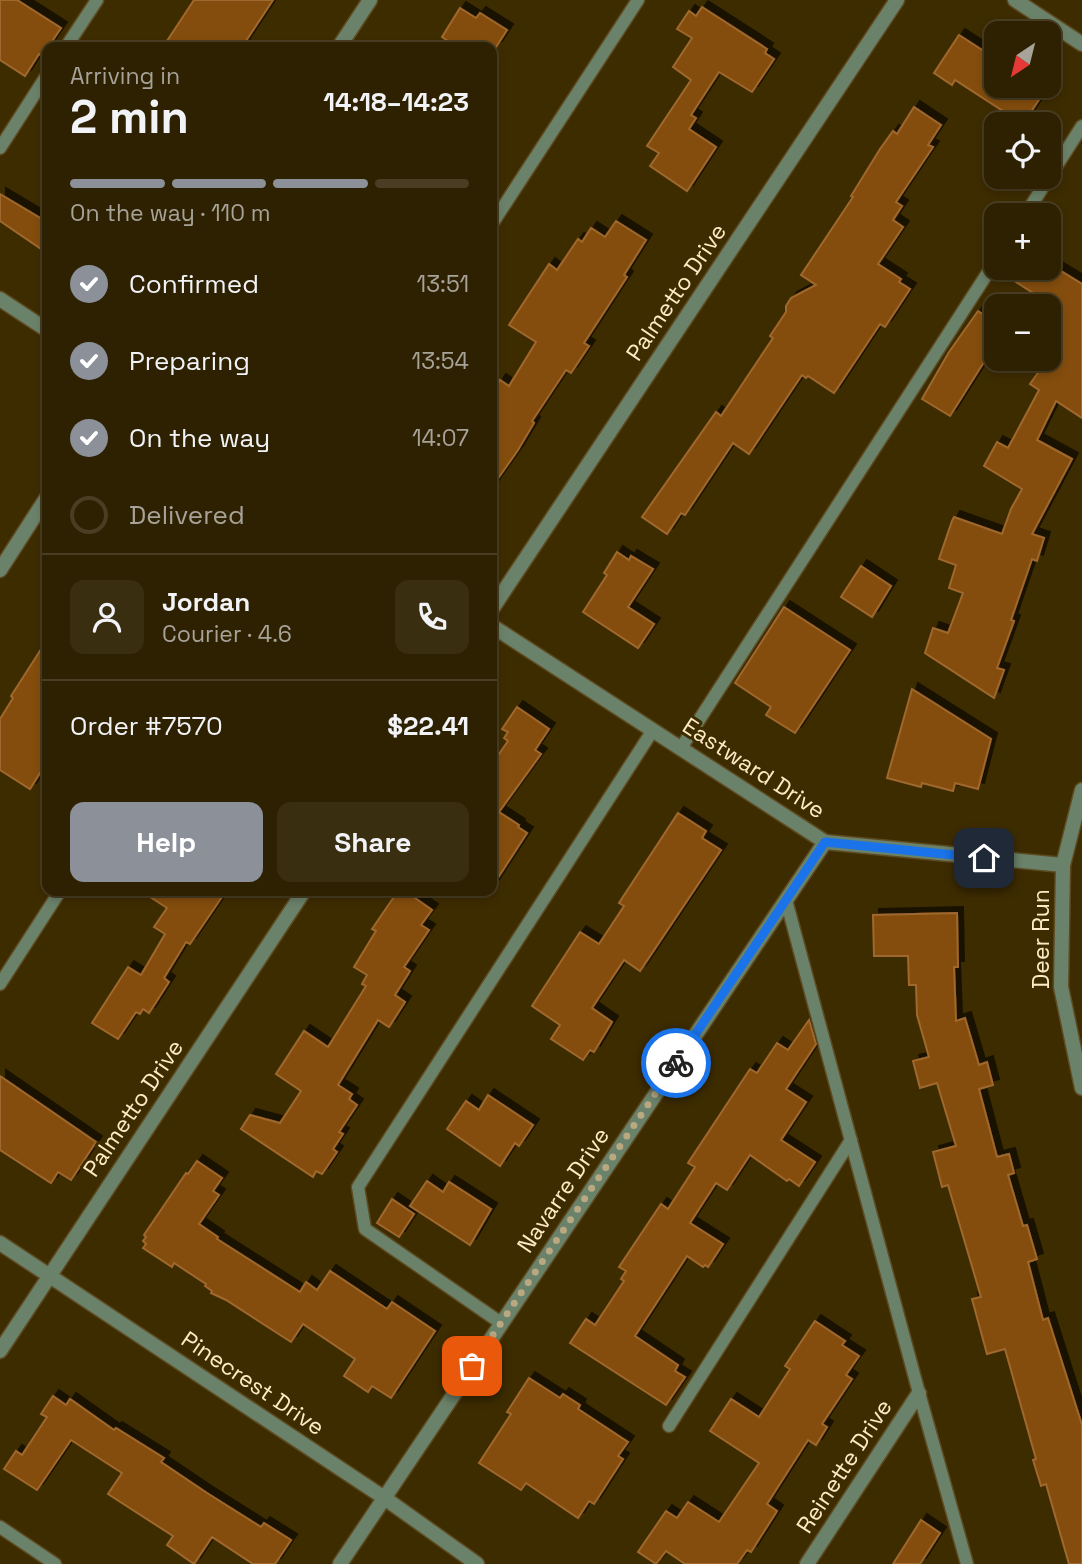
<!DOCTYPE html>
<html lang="en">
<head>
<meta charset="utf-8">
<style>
	body { margin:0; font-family:"Space Grotesk",sans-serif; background:#3a2e10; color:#f1f3f6; height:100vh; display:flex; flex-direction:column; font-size:26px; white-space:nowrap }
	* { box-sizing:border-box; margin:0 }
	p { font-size:23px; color:#a7a399 }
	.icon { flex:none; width:38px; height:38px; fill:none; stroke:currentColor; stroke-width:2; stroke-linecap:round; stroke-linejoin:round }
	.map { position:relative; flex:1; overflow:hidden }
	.details { position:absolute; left:42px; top:42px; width:455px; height:854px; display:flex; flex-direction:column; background:#2e2101; border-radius:14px; box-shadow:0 4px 10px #0003,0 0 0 2px #493e23 }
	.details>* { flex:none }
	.needle { width:46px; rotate:215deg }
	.fabs { position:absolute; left:984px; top:21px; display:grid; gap:14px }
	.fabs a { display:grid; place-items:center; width:77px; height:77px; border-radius:14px; background:#2e2101; box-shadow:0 4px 10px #0003,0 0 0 2px #493e23; font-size:35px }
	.pin { position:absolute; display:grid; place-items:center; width:60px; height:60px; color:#fff; margin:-30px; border-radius:14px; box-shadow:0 4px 10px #0006 }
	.courier { position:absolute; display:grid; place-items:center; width:70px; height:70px; margin:-35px; border:5px solid #1a73e8; border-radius:50%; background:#fff; color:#222; box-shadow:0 2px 9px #0007 }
	.summary em { font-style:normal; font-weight:600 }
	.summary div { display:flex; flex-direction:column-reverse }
	.summary { display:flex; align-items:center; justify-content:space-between; height:119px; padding:0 28px }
	h1 { font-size:46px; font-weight:600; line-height:52px }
	.bar { display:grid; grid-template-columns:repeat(4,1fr); gap:10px 7px; align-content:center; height:84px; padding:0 28px }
	.bar i { height:9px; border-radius:5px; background:#493e23 }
	.bar .on { background:#8c9099 }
	.bar p { grid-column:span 4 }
	.line { display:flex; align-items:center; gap:18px; padding:0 28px; border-top:2px solid #493e23 }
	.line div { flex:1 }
	.round { display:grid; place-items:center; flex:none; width:74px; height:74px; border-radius:14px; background:#3a2e10 }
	ol { padding:0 28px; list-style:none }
	li { display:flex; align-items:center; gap:21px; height:77px }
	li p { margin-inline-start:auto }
	li .icon { padding:7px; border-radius:50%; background:#8c9099; color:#fff; stroke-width:4 }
	li:last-child { color:#a7a399 }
	li i { width:38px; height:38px; border:4px solid #493e23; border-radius:50% }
	.button { display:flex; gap:14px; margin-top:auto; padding:14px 28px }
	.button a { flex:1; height:80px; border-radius:14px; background:#8c9099; color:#fff; font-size:28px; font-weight:600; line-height:80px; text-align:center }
	.button a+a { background:#3a2e10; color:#f1f3f6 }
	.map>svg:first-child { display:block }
	.building { fill:#844e0c; stroke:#9f672d; stroke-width:2; filter:url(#shadow) }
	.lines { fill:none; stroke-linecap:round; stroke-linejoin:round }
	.service-casing { stroke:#5d4a21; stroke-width:15 }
	.minor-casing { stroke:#5d4a21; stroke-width:17 }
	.service { stroke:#6b826a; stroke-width:12 }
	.minor { stroke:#6b826a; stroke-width:14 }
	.done { stroke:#baa881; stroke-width:7; stroke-dasharray:0 12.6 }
	.route { stroke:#1a73e8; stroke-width:9 }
	.labels { text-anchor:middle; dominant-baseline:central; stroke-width:6; stroke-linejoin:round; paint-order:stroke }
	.street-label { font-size:23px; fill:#fdeac6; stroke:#3e2c01 }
</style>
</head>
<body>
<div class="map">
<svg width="1082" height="1564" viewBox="0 0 1082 1564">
	<defs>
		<filter id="shadow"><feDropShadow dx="6" dy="-6" stdDeviation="0" flood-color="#0009"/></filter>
	</defs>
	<rect width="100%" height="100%" fill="#3e2c01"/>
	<g class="building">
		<path d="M0,0H17L61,28L42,56L39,54L25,76L0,60Z"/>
		<path d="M194,0H273L242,47H163Z"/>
		<path d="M702,7L767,49L765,53L774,59L752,92L719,72L691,115L696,118L689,129L716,147L687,191L650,166L659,153L647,146L691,80L673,67L692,38L677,29L689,11L696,16Z"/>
		<path d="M460,8L476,18L480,13L507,30L496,47H457L442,37Z"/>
		<path d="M959,35L996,59V86H1029L1042,95L1023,124L955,80L952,85L934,73Z"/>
		<path d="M914,107L941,125L928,145L933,147L896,202L902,206L893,220L903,227L878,264L901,279L899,282L910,289L885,327L880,324L834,393L808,376L806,378L802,375L749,454L733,443L685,515L681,513L667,534L642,517L716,412L721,416L773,338L770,336L786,312V306L791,298L816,285L801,275L853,197L851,196L880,149L893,131L897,134Z"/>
		<path d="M0,194L47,222V253L0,221Z"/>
		<path d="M616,221L646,240L624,275L627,277L584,343L589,346L571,373L566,370L532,421L534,423L518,450L492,487V393L500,380L509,386L536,342L509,325L549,264L557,270L578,239L582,242L591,228L605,237Z"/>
		<path d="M1001,268H1056L1082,284V418L1056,401L1037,440L1072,459L1032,534L1044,538L1037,561L1032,559L1011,620L1014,621L997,668L1004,670L994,698L925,653L933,628L948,633L963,593L949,588L956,565L939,559L952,521L954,517L1002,534L1011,509L1022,489L984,466L997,442L1008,448L1039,390L1030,384L1048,359V323L1058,309L999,271Z"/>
		<path d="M978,311L996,323V343L950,416L922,399L949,352Z"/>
		<path d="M617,552L629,560L631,556L653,569L628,607L654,624L638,648L583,612L607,575L604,573Z"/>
		<path d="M861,566L891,586L872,617L841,597Z"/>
		<path d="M784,607L850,650L795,733L766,715L771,707L735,683Z"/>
		<path d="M47,640V779L40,773L30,789L0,770V719L13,698L11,696Z"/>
		<path d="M912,689L991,739L978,789L955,783L953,791L922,783L921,787L887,778Z"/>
		<path d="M517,707L549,729L535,750L541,754L499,812L519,825L518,827L527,833L492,887V764L508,741L504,738L508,732L502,729Z"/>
		<path d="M678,813L706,831L702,838L721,850L640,971L624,960L592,1008L612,1022L594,1052L590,1050L583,1060L551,1039L560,1025L532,1006L580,932L599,944L624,906L619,903Z"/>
		<path d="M141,891H226L190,944L186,942L164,978L169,982L149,1013L143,1009L140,1014L136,1012L118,1039L92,1023L128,967L141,975L165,934L154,927L167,908Z"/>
		<path d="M398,891H405L432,910L421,925L429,930L404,967L410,971L395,995L405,1002L389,1027L378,1020L338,1085L352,1094L349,1099L357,1105L339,1132L343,1134L333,1149L337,1152L322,1174L316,1171L313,1177L241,1129L250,1115L280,1123L301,1091L276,1074L304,1031L328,1047L366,986L362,984L367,975L354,967L376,931L372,929Z"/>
		<path d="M957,913L958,967H954L956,1021L965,1018L979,1065L987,1062L993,1085L979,1089L997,1157L1009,1154L1014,1173L1008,1175L1023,1226L1027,1225L1037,1259L1028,1262L1043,1320L1048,1318L1082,1425V1564H1069L1046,1484L1041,1486L1033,1460L1036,1459L1005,1349L987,1354L972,1299L981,1297L948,1185L942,1187L933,1152L956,1146L937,1083L920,1088L913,1061L929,1057L917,1015L916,985H909L908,956H874L873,915Z"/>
		<path d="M809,1020L816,1044L786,1089L806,1102L781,1140L815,1162L799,1186L789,1179L787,1181L750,1155L727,1190L716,1183L690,1223L723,1244L708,1267L705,1265L703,1267L687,1256L635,1336L678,1365L675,1371L685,1377L666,1405L570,1343L586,1319L595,1325L624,1281L621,1279L626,1271L619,1267L661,1204L668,1209L695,1167L688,1163L750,1069L757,1073L777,1043L788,1050Z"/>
		<path d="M0,1076L96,1142L71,1180L58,1172L51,1183L0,1150Z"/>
		<path d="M488,1095L533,1125L519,1146L515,1143L500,1166L447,1129L466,1101L479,1110Z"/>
		<path d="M197,1161L222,1178L213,1191L219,1195L199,1224L218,1237L217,1239L300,1292L306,1282L317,1290L330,1271L387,1309L392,1302L435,1331L391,1398L372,1386L368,1392L344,1376L355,1359L303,1324L291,1342L226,1300L211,1293L212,1291L205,1286L206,1284L174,1263L172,1267L143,1248L146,1244L143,1241L146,1237L144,1235L186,1173L188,1174Z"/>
		<path d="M427,1181L443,1192L449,1182L491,1209L470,1245L410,1206Z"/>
		<path d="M392,1199L414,1214L399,1237L377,1223Z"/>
		<path d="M815,1321L845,1341L842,1345L859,1356L846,1375L852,1379L822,1424L827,1427L816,1445L808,1440L767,1504L777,1511L751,1552L747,1550L737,1564H685L666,1551L656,1564L638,1552L666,1511L677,1518L688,1502L719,1522L759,1463L710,1431L731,1399L759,1417L790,1369L785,1366Z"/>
		<path d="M529,1378L560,1398L563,1394L580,1405L578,1409L628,1442L618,1456L623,1459L594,1504L589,1501L578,1518L526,1483L521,1490L479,1463L511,1414L507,1412Z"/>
		<path d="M53,1396L66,1405L70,1399L114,1430L116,1428L164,1458L161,1462L207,1493L261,1527L264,1523L291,1540L275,1564H253L212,1537L194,1564L167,1545L173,1536L108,1494L122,1473L71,1440L37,1490L4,1469L16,1451L22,1455L47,1417L41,1414Z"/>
		<path d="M921,1520L940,1533L920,1564H893Z"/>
	</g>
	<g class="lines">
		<g class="service-casing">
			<g id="service">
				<path d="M66,47L97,0"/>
				<path d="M0,148L47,75"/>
				<path d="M1025,215L1082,126"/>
				<path d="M492,224L638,0"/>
				<path d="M681,748L996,260"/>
				<path d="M786,900L919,1393L967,1564"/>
				<path d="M0,984L60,891"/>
				<path d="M501,1323L365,1229L358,1187L653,730"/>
				<path d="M669,1426L851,1140"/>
				<path d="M0,1527L55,1564"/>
			</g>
		</g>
		<g class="minor-casing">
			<g id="minor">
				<path d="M1015,0L1082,44"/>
				<path d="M339,47L370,0"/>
				<path d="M0,299L47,330"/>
				<path d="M0,570L47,497"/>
				<path d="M492,609L897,0"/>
				<path d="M492,626L825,842L1063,865"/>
				<path d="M1082,790L1063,865L1061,987L1082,1088"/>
				<path d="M0,1243L383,1497L477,1564"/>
				<path d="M0,1351L304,891"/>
				<path d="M340,1564L825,842"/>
				<path d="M807,1564L919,1393"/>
			</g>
		</g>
		<use href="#service" class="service"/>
		<use href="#minor" class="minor"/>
	</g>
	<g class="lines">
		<path class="done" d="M472,1366L676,1063"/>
		<path class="route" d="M676,1063L825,842L984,858"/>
	</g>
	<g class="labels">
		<g class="street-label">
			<text transform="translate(676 292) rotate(-56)">Palmetto Drive</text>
			<text transform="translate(754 768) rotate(33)">Eastward Drive</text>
			<text transform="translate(1041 939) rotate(-90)">Deer Run</text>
			<text transform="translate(133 1108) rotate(-56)">Palmetto Drive</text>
			<text transform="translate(563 1190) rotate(-56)">Navarre Drive</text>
			<text transform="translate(253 1383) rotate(34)">Pinecrest Drive</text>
			<text transform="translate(844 1466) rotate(-57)">Reinette Drive</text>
		</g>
	</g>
</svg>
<div class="fabs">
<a><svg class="needle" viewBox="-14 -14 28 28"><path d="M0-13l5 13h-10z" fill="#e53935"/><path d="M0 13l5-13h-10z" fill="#a7a399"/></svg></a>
<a><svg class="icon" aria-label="locate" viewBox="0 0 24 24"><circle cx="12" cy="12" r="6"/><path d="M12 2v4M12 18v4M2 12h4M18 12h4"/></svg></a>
<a>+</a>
<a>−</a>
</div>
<div class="pin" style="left:472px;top:1366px;background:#ea580c"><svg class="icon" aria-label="bag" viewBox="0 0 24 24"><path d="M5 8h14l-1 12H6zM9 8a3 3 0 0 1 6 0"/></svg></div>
<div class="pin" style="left:984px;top:858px;background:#1f2937"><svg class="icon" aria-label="home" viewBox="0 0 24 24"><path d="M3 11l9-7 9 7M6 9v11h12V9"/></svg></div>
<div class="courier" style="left:676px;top:1063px"><svg class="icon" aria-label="bike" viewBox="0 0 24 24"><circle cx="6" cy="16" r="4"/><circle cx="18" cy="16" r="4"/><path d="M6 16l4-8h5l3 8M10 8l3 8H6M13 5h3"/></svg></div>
<section class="details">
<div class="summary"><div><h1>2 min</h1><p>Arriving in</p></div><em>14:18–14:23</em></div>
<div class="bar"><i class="on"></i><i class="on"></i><i class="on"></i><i></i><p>On the way · 110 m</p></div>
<ol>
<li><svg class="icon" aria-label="check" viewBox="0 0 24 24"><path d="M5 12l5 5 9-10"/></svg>Confirmed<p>13:51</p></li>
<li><svg class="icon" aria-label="check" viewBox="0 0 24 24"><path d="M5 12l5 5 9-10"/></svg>Preparing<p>13:54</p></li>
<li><svg class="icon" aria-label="check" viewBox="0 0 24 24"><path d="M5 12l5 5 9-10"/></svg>On the way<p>14:07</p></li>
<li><i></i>Delivered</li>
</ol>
<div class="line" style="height:126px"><a class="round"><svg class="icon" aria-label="person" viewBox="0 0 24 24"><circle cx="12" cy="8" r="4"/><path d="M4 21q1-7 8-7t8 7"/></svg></a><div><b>Jordan</b><p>Courier · 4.6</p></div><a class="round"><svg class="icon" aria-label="phone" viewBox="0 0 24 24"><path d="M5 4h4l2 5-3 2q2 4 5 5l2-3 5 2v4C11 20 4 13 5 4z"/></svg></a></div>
<div class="line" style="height:91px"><div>Order #7570</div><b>$22.41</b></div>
<div class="button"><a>Help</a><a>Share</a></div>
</section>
</div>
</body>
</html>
